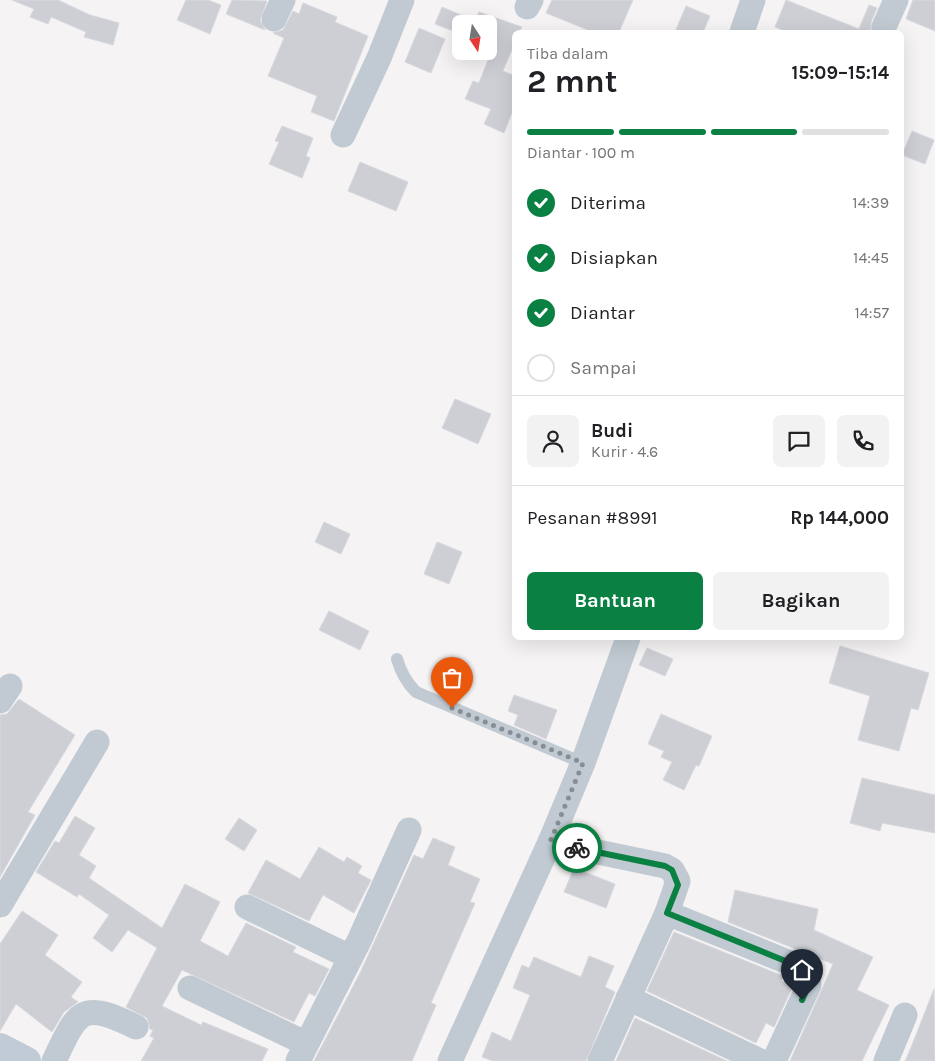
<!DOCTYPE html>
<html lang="id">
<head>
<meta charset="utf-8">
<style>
	body { margin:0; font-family:Karla,sans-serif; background:#f2f2f2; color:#202124; height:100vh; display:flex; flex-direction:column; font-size:19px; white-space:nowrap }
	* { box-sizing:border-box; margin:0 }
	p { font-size:16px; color:#757577 }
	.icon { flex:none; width:28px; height:28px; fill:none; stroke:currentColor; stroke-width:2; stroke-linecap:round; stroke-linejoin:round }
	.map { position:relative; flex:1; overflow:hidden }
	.sheet { position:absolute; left:512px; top:30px; width:392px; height:610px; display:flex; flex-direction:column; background:#fff; border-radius:8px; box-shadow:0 5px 20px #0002 }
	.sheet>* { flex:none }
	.needle { width:32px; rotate:168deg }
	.controls { position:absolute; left:452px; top:15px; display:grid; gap:10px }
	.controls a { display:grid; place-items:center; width:45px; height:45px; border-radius:8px; background:#fff; box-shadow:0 5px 20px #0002; font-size:25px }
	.pin { position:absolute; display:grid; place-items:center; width:42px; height:42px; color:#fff; margin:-51px -21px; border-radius:50% 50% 50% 0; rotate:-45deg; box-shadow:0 0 5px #0007 }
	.pin .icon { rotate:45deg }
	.courier { position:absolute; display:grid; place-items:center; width:50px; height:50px; margin:-25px; border:4px solid #0b8043; border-radius:50%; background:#fff; color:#222; box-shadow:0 1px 6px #0007 }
	.headline em { font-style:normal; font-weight:700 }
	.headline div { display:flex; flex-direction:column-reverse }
	.headline { display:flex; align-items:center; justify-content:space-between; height:85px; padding:0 15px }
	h1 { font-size:32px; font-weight:700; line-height:38px }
	.bar { display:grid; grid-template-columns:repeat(4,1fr); gap:8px 5px; align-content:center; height:60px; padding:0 15px }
	.bar i { height:6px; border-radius:4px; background:#e0e0e0 }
	.bar .on { background:#0b8043 }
	.bar p { grid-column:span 4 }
	.line { display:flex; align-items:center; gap:12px; padding:0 15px; border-top:1px solid #e0e0e0 }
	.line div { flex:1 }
	.round { display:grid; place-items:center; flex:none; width:52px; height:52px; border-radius:8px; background:#f2f2f2 }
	ol { padding:0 15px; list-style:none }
	li { display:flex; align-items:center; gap:15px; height:55px }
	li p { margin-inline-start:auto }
	li .icon { padding:5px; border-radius:50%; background:#0b8043; color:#fff; stroke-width:4 }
	li:last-child { color:#757577 }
	li i { width:28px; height:28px; border:2px solid #e0e0e0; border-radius:50% }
	.action { display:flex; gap:10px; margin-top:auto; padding:10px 15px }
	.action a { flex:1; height:58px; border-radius:8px; background:#0b8043; color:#fff; font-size:20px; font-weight:700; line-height:58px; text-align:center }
	.action a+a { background:#f2f2f2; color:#202124 }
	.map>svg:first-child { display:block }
	.building { fill:#cdcfd5; stroke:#d7d9de }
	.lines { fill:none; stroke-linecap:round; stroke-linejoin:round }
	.lane { stroke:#c1cad2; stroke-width:12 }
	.street { stroke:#c1cad2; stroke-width:25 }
	.secondary { stroke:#c1cbd6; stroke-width:28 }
	.done { stroke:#868d94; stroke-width:5; stroke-dasharray:0 9 }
	.route { stroke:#0b8043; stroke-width:6 }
</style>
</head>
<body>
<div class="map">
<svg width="935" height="1061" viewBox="0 0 935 1061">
	<rect width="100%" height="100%" fill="#f5f3f3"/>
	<g class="building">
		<path d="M12,0H58L90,15L119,23L113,45L84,37L86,32L51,17L48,24L30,17L34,9Z"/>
		<path d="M186,0H208L221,5L210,34L177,20Z"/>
		<path d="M232,0L267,1L260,20L265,30L226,14Z"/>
		<path d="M552,0H633L619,32H593L546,13Z"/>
		<path d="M786,0L859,29L869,5L877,8L871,22V32H788L775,27Z"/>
		<path d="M913,0H935V31L906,19Z"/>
		<path d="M303,3L337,17L335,22L368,36L334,121L311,112L317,96L268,76L284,38L273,33L283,30L293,11L299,14Z"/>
		<path d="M686,6L710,16L703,32H675Z"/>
		<path d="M442,7L475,21L479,12L522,27L519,32H515V42L503,71L515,76V105L504,133L484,124L491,109L465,99L473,81L479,83L493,47L489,46V24H461V34L435,24Z"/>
		<path d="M419,28L445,39L431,73L405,62Z"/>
		<path d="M282,126L313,138L306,156L310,158L302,178L269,164L279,142L275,141Z"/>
		<path d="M912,131L934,140L925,164L902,155Z"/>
		<path d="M360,162L408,182L396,211L348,191Z"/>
		<path d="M455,399L491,414L478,444L442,428Z"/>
		<path d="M324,522L350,534L341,554L315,542Z"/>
		<path d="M437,542L462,552L449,584L424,574Z"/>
		<path d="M329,611L369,631L360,650L319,630Z"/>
		<path d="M840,646L929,673L918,710L911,708L899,751L858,740L870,696L829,683Z"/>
		<path d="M647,648L673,659L665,676L639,665Z"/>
		<path d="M514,695L557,710L546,739L514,725L518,715L508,711Z"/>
		<path d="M19,699L75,735L28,812L35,815L0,877V715L7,714Z"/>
		<path d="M661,714L712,736L699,766L696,765L684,790L663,780L672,762L661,757L664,751L648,744Z"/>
		<path d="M862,778L935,795V833L882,823L880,831L850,823Z"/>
		<path d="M75,816L95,828L79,855L96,866L89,878L162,928L185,884L220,902L200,941L228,956L246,923L296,947L293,952L329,969L315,996L309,993L294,1022L182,970L162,1006L201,1025L203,1022L268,1049L262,1061H141L154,1038L150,1036L153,1030L150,1029L147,1018L126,1007L157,948L128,930L112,952L93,938L109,915L79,894L77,897L36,872L55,841L59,843Z"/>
		<path d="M239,818L257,830L244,851L225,839Z"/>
		<path d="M433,838L455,847L448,865L480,879L470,902L475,903L431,1003L436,1005L412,1061H314L361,971L414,855L423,859Z"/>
		<path d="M319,847L344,862L347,857L362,866L358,873L371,880L354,913L323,895L309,921L248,893L266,860L300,879Z"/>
		<path d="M574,868L615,884L606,908L564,892Z"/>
		<path d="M735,890L818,909L814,930L873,957L857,990L889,1005L862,1061H790L833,964L728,922Z"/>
		<path d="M22,911L58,935L45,955L82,982L71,997L78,1002L64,1012L52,1032L16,1004L0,1031V944Z"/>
		<path d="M674,932L783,976L781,981L793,986L774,1027L766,1023L756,1043L647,991Z"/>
		<path d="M589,956L614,966L605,987L615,992L586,1061H493L482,1057L492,1032L511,1041L530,995L513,988L522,965L529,968L534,957L581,977Z"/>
		<path d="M934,989L935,1061H905L910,1050Z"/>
		<path d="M635,1018L727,1061H616Z"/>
	</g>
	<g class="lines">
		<path class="lane" d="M397,659C401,673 406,682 416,692L583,763"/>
		<g class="street">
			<path d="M527,7L531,0"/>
			<path d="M274,19L283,0"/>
			<path d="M884,27L896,0"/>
			<path d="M742,32L753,0"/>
			<path d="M343,135L379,58L402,0"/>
			<path d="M0,701L10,686"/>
			<path d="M550,842L665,866L672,870L678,881L667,913L600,1061"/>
			<path d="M0,905L97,742"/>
			<path d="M247,907L350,957"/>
			<path d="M667,913L805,969L809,985L774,1061"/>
			<path d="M190,988L305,1043"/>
			<path d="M628,998L760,1061"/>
			<path d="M54,1061C78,1010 81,1000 136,1027"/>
			<path d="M298,1061L359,941L409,830"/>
			<path d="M450,1061L550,842L583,763L628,638"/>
			<path d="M886,1061L905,1015"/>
		</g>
		<path class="secondary" d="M0,1047L27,1061"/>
	</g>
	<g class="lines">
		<path class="done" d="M452,708L583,763L550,842L577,848"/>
		<path class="route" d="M577,848L665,866L672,870L678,885L667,913L805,969L809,984L802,1000"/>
	</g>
</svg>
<div class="controls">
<a><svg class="needle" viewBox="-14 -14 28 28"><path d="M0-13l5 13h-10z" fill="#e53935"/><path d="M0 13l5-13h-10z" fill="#757577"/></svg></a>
</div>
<div class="pin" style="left:452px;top:708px;background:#ea580c"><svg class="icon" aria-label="bag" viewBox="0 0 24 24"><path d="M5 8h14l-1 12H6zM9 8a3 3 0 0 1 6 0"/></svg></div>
<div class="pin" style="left:802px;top:1000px;background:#1f2937"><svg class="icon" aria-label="home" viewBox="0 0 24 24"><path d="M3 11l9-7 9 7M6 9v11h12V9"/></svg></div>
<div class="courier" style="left:577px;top:848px"><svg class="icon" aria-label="bike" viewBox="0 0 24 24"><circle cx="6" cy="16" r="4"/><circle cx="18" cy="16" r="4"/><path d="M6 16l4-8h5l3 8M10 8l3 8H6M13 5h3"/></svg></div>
<section class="sheet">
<div class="headline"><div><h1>2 mnt</h1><p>Tiba dalam</p></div><em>15:09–15:14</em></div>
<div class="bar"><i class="on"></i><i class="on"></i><i class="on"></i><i></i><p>Diantar · 100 m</p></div>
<ol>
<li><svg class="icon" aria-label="check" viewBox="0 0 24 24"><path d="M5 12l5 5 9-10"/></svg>Diterima<p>14:39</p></li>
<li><svg class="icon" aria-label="check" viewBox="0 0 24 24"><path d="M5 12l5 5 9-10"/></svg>Disiapkan<p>14:45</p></li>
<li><svg class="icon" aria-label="check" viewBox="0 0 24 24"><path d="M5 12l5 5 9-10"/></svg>Diantar<p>14:57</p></li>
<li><i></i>Sampai</li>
</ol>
<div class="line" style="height:90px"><a class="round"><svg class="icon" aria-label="person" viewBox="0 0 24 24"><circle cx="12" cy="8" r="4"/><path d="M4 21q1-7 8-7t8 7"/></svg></a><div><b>Budi</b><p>Kurir · 4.6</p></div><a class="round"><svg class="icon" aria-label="chat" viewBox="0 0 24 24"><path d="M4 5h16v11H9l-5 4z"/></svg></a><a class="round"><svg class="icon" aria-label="phone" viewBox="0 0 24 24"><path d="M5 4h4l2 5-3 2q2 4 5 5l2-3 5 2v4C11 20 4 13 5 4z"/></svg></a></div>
<div class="line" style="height:65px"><div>Pesanan #8991</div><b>Rp 144,000</b></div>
<div class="action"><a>Bantuan</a><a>Bagikan</a></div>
</section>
</div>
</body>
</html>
